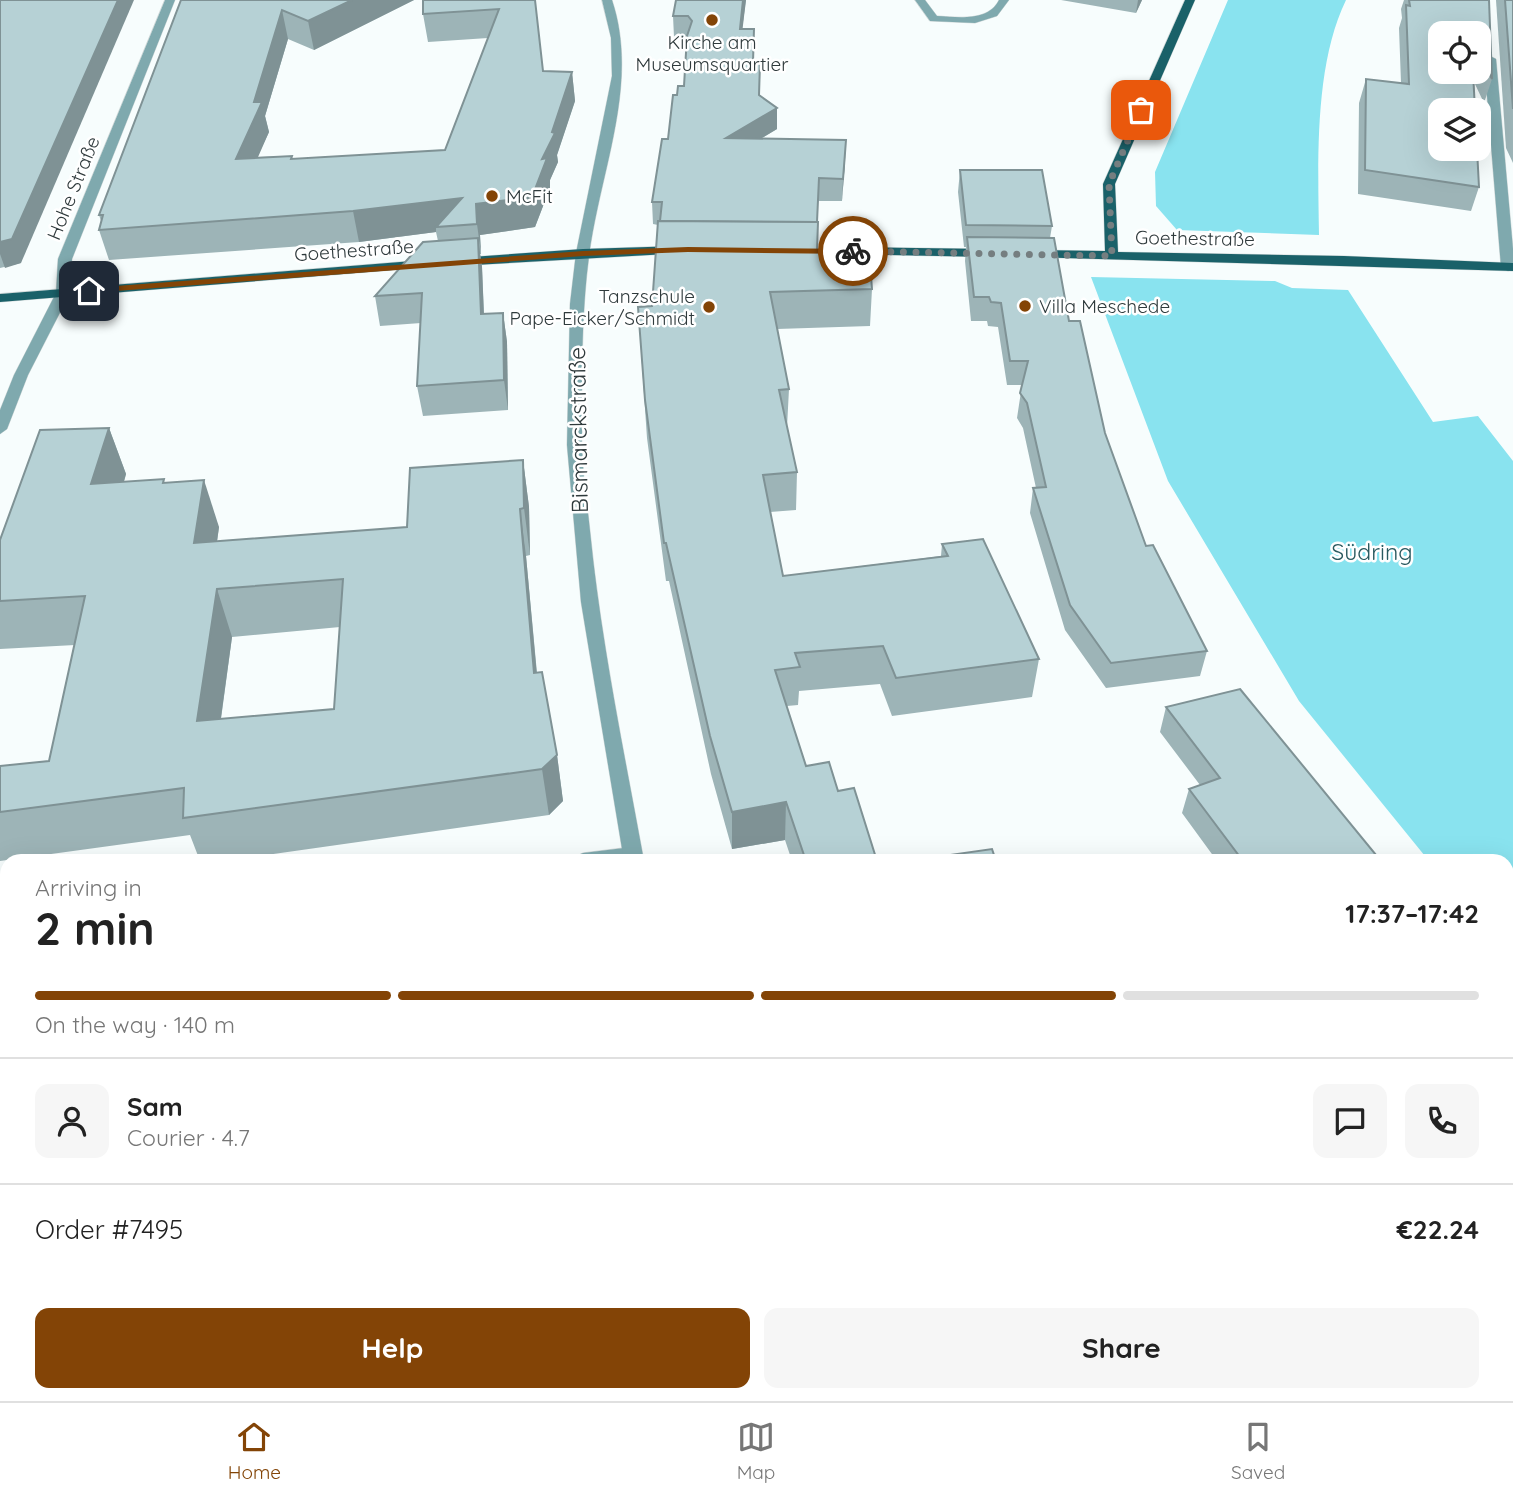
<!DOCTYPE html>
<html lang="en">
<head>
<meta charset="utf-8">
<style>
	body { margin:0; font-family:Quicksand,sans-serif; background:#f6f6f6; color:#222; height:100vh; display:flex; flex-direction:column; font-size:26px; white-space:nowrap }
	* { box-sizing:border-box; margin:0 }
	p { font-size:23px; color:#767676 }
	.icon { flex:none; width:38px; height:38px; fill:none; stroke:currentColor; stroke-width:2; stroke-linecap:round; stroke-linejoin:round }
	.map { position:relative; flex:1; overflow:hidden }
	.drawer { position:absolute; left:0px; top:854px; width:1514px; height:548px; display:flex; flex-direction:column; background:#fff; border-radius:21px 21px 0 0; box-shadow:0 7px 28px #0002 }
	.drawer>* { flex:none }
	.buttons { position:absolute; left:1428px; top:21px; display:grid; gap:14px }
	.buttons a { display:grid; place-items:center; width:63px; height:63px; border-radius:14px; background:#fff; box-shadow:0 7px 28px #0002; font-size:35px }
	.pin { position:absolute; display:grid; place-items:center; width:60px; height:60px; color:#fff; margin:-30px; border-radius:14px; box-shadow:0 4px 10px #0006 }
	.courier { position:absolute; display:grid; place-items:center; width:70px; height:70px; margin:-35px; border:5px solid #834406; border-radius:50%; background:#fff; color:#222; box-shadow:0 2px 9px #0007 }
	.head em { font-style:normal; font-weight:700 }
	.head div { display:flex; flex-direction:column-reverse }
	.head { display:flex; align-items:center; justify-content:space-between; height:119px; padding:0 35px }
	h1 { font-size:46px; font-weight:700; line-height:52px }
	.bar { display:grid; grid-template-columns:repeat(4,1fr); gap:10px 7px; align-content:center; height:84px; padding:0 35px }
	.bar i { height:9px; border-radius:5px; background:#e0e0e0 }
	.bar .on { background:#834406 }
	.bar p { grid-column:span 4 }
	.line { display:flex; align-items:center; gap:18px; padding:0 35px; border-top:2px solid #e0e0e0 }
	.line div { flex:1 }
	.round { display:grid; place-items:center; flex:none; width:74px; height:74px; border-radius:14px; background:#f6f6f6 }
	.cta { display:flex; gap:14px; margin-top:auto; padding:14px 35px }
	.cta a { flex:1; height:80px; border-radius:14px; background:#834406; color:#fff; font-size:28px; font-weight:700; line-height:80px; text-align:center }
	.cta a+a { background:#f6f6f6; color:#222 }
	.tabs { display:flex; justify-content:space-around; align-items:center; height:98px; border-top:2px solid #e0e0e0; background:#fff; font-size:19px; color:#767676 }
	.tabs a { display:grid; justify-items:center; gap:4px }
	.tabs .on { color:#834406 }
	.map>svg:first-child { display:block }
	.green { fill:#89e3ef }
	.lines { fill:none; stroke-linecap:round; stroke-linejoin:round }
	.service-casing { stroke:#d3dada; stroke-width:1 }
	.minor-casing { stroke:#d3dada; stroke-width:1 }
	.tertiary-casing { stroke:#d3dada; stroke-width:1 }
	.primary-casing { stroke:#d3dada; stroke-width:1 }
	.service { fill:#7fa9ae; fill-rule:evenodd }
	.minor { fill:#7fa9ae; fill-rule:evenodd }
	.tertiary { fill:#7fa9ae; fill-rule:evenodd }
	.primary { fill:#1a6169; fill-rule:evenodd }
	.wall { fill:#9db4b7; fill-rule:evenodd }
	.shaded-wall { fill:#7f9295 }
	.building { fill:#b6d1d5; stroke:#7f9295; stroke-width:2; fill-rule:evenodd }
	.route { fill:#834406 }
	.done { stroke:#757e80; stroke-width:7; stroke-dasharray:0 12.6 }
	.poi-dot { fill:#834406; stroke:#fff; stroke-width:2.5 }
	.labels { text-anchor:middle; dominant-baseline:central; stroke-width:5; stroke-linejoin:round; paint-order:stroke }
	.far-poi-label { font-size:19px; fill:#2f3a3c; stroke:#fff; text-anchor:start }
	.far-street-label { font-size:19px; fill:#2f3a3c; stroke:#fff }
	.street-label { font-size:23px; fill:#2f3a3c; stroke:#fff }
	.park-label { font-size:23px; fill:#29595f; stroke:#fff }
</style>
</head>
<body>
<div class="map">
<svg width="1513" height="1401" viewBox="0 0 1513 1401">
	<rect width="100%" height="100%" fill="#f7fdfd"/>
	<g class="green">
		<path d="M1228,0H1346C1314,66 1318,162 1319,235L1177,230L1156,206L1155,172Z"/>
		<path d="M1091,277L1275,281L1292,288L1348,290L1433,422L1478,416L1513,461V944L1507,938V861H1429L1299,701L1168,481Z"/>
	</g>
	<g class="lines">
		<g class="service-casing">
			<path id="service" d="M915,0H925L937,16C958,17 988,22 999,0H1009L997,16L975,23L930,21Z"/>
		</g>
		<g class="minor-casing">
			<g id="minor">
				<path d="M165,0H175L72,259L70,293L28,375L7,429L0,434V410L14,375L56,293L58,259Z"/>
				<path d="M1490,56L1496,59L1513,249V269L1508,271L1501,267L1484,59Z"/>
				<path d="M632,847L639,850L642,855L639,860L573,861L576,856L583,853Z"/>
				<path d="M7,928V944L0,945V929Z"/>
			</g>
		</g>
		<g class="tertiary-casing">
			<g id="tertiary">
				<path d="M602,0H612C640,84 600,171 589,256C581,317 582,379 582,441C582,471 587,501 590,531C601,642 624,751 644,861H624L581,602L567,445L570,304L576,253L612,76L611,38Z"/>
				<path d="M729,1395H753L754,1401H730Z"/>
			</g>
		</g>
		<g class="primary-casing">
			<g id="primary">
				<path d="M1185,0H1195L1115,184L1118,252L1344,256L1513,263V271L1029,257V251L1034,250L1105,251L1103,184Z"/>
				<path d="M680,246L687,250L685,253L457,266L450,262L457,258L583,249Z"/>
				<path d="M845,247L988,249L995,253L988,257L840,254V248Z"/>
				<path d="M425,260L430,261V267L0,302V294Z"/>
			</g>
		</g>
		<use href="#service" class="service"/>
		<use href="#minor" class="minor"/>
		<use href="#tertiary" class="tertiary"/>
		<use href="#primary" class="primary"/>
	</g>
	<g class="wall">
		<path d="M0,0L21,263L0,268Z"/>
		<path d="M181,0H414L314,50L288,39L265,116L269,132L257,157L292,156V159L445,150L488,38L428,42L423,14L535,0L543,71L572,72L575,101L557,155L558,162L550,180V188L535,227L480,235L481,254H480L482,267L484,314L503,313L507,342L508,410L423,416L417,386L421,323L380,326L375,296L438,241L436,232L359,242L109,260L99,230L101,221L99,215Z"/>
		<path d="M676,0H746L742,29L753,62L760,95L777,108V129L762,138L845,162L842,201H818L817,250L872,289L870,326L777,329L789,389L787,427L797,472L796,510L770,512L783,576L941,556L942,544L1039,659L1032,697L892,716L880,684L799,691L798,705L787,706L806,766L838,791L877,861H792L785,840L732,849L711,774L669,581H666L647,438L638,307L652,306L658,225L653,224L652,202L668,139L677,95L684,86L687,37H674L673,16Z"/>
		<path d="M1061,0H1142L1136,13Z"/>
		<path d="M1404,0H1489L1492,79L1484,103L1474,82L1479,187L1471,211L1358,194L1359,103L1366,79L1401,83L1399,28L1402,18L1401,9ZM1479,33V72H1440Z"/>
		<path d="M1496,0H1513V163L1506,148Z"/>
		<path d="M960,170L1052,226L1050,238L1069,321L1105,433L1146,546L1207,651L1200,676L1106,688L1065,630L1030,513L1033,488H1036L1023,428L1017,418L1022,385H1007L998,327L988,326L987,321H971L965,261L966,247H964L958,192Z"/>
		<path d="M109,428L126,474L124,482H165L219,527L217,542L407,527L523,460L529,507L530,555L526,556L537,673L557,755L563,801L549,815L223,861H200L190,835L0,861V766L49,761L75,645L0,649V540ZM340,627L334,709L221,719L232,637Z"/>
		<path d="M1166,707L1381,861H1217L1182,813L1189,789L1200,785L1160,732Z"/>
		<path d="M7,984V1128L0,1129V985Z"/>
		<path d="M1513,1059V1158L1507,1152V1064Z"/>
		<path d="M7,1249V1395H224L202,1399V1401H0V1250Z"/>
		<path d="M919,1395H1070L1072,1401H920Z"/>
	</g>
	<g class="shaded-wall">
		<path d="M118,0H134L21,263L5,268L0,254V242Z"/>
		<path d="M352,0H414L314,50L308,21Z"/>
		<path d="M743,0H746L740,50V29Z"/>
		<path d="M1138,0H1142L1136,13Z"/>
		<path d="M282,10L288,39L265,116L269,132L244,189L236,159Z"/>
		<path d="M572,72L575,101L557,155L558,162L550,180V188L535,227L480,235L481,254L477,224L476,204L542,159Z"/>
		<path d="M777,108V129L727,159L726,138Z"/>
		<path d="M846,140L845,162L842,201L843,179Z"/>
		<path d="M462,198L436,227V232L359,242L353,211Z"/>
		<path d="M478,238L482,267L485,344L481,314Z"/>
		<path d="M503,313L507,342L508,410L504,380Z"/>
		<path d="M109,428L126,474L109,531L91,484Z"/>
		<path d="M523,460L529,507L530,555L524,508Z"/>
		<path d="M204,480L219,527L210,590L194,543Z"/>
		<path d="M520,509L526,556L541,720L534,673Z"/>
		<path d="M217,589L232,637L214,768L197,721Z"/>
		<path d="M557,755L563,801L549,815L542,769Z"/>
		<path d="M786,802L785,840L732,849V812Z"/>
		<path d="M179,1395H200L202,1399V1401H179Z"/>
		<path d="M517,1395H523L524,1401H515Z"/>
	</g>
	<g class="building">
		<path d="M0,0H118L12,239L0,242Z"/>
		<path d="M181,0H352L308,21L282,10L254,102H262L236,159L292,156L291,159L445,150L499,9L423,14V0H535L543,71L572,72L552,132L555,133L542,159L547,158L532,197L476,204L477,224L436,227L462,198L353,211L99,230L103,215H99Z"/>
		<path d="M676,0H743L740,29H754L753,62L760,63L759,95L777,108L726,138L846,140L843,179L819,178L817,222L660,221L662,202H652L662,139H668L673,95H677L678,86H684L687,36L692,21L688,16H673Z"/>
		<path d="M1409,0H1489L1492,79L1479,53V33H1440V72H1473L1475,110H1440V149H1477L1479,187L1365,170L1366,79L1409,84L1406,5L1410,6Z"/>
		<path d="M1505,0H1513V109Z"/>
		<path d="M960,170H1042L1052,226L966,225Z"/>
		<path d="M658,221L818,222L817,250L869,249L872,289L770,292L789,389L779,390L797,472L763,475L783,576L948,556L942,544L983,539L1039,659L896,678L883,646L795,653L800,667L775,670L806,766L829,762L838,791L854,788L877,861H806L786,802L732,812L710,736L666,543H664L645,400L638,307L652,306Z"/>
		<path d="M967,237L1054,238L1069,321H1080L1105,433L1146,546L1153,545L1207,651L1111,663L1070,605L1033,488L1046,487L1027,403L1020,393L1028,361H1010L1001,303L991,302L989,297H974Z"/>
		<path d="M478,238L481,314L503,313L504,380L417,386L422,293L375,296L423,242Z"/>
		<path d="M109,428L91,484L164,479L163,483L204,480L194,543L407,527L410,468L523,460L524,508L520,509L534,673L542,672L557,755L542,769L183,818L184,788L0,812V766L49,761L85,596L0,601V540L40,430ZM343,579L334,709L197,721L217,589Z"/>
		<path d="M1240,689L1381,861H1243L1189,789L1220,778L1166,707Z"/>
		<path d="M992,849L996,861H908Z"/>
		<path d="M7,984V1086L0,1087V985Z"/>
		<path d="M1513,1059V1122L1507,1116V1064Z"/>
		<path d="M7,1249V1394H0V1250Z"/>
		<path d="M49,1395H179V1401H48Z"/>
		<path d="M362,1395H517L518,1400L363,1401Z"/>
		<path d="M935,1395H1070L1072,1401H936Z"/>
		<path d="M1130,1395H1154L1157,1401H1099Z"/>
	</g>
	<path class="route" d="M688,247L853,249L857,251L853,254L688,252L583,256L89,293L85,291L89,288L583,251Z"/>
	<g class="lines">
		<path class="done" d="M853,251L1112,256L1109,184L1141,110"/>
	</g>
	<g class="poi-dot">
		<circle cx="712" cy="20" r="7"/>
		<circle cx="492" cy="196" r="7"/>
		<circle cx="1025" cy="306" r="7"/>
		<circle cx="709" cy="307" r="7"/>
	</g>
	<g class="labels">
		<g class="far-poi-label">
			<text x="712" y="42" text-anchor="middle">Kirche am<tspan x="712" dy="22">Museumsquartier</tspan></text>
			<text x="506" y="196">McFit</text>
			<text x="695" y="296" text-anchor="end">Tanzschule<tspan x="695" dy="22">Pape-Eicker/Schmidt</tspan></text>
			<text x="1039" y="306">Villa Meschede</text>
		</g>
		<g class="far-street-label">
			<text transform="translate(73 188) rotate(-68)">Hohe Straße</text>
			<text transform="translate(1195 238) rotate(1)">Goethestraße</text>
			<text transform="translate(354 250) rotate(-4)">Goethestraße</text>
		</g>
		<g class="street-label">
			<text transform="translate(578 430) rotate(-91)">Bismarckstraße</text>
		</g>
		<g class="park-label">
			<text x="1372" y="551">Südring</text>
		</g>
	</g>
</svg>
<div class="buttons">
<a><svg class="icon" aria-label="locate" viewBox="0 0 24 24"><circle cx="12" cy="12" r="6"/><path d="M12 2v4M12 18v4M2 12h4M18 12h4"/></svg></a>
<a><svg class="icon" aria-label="layers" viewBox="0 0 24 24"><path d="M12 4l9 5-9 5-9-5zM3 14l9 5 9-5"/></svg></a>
</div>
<div class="pin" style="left:1141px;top:110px;background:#ea580c"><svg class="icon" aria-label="bag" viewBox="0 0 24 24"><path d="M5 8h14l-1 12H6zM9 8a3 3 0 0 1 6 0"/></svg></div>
<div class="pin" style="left:89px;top:291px;background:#1f2937"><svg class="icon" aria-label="home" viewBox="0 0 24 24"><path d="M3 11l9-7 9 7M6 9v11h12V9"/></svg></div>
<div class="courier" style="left:853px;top:251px"><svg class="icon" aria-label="bike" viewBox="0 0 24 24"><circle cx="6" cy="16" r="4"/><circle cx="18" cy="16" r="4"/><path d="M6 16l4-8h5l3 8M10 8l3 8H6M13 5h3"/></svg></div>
<section class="drawer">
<div class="head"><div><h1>2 min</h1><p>Arriving in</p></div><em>17:37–17:42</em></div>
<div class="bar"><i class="on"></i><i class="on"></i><i class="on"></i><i></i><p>On the way · 140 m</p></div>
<div class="line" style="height:126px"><a class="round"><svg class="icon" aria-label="person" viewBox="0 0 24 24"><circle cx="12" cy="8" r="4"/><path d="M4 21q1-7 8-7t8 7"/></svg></a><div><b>Sam</b><p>Courier · 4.7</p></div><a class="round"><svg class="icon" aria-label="chat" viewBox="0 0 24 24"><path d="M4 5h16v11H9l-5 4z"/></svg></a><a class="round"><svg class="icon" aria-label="phone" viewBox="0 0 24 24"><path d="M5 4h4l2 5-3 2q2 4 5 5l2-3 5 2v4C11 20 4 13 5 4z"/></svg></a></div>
<div class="line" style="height:91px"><div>Order #7495</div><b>€22.24</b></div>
<div class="cta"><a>Help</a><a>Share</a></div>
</section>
</div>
<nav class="tabs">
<a class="on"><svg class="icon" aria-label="home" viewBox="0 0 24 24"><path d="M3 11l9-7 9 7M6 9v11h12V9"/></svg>Home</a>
<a><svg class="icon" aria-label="map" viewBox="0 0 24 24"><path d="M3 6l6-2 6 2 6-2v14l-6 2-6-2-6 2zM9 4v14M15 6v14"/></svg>Map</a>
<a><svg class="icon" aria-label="saved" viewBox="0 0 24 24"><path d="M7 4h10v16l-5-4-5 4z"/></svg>Saved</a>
</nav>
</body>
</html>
